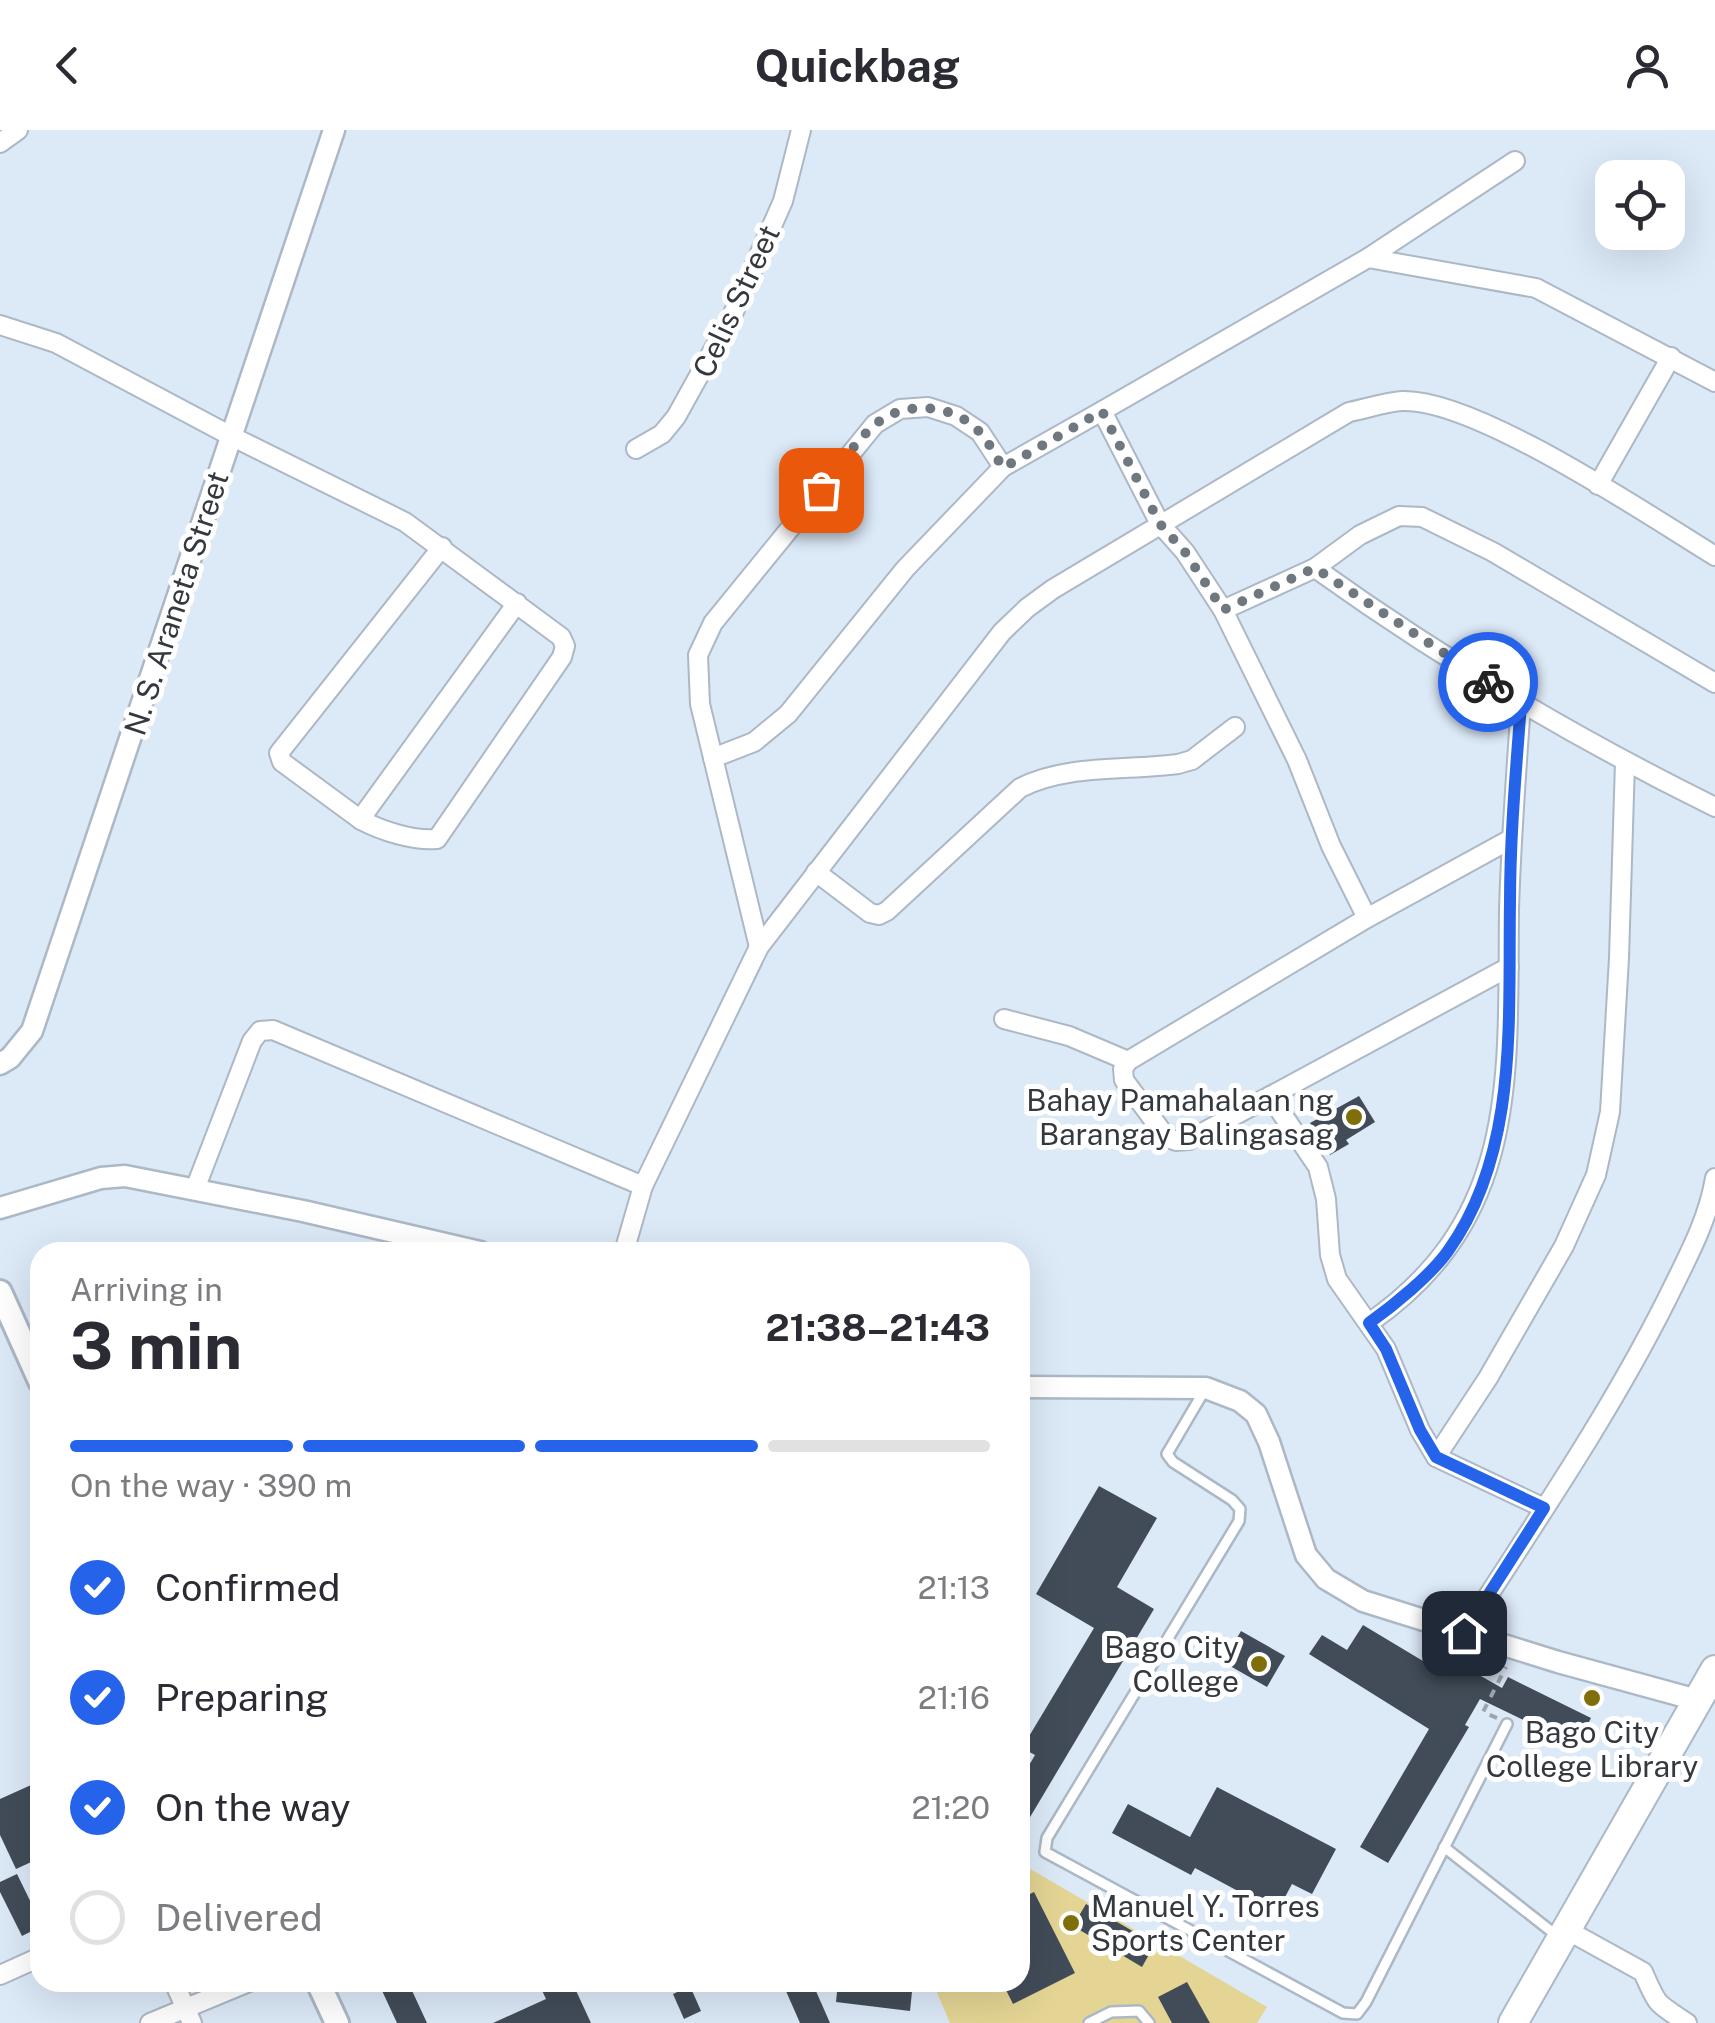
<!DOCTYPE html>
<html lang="en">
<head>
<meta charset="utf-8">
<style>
	body { margin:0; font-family:"Public Sans",sans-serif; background:#f7f7f7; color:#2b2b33; height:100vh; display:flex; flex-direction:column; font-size:38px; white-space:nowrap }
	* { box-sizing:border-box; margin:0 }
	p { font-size:32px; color:#7c7c81 }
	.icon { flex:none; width:55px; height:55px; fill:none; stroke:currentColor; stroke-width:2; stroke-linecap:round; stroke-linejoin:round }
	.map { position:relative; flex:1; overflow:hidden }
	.side { position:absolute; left:30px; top:1112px; width:1000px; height:750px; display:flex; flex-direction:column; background:#fff; border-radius:30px; box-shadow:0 10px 40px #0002 }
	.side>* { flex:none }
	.fabs { position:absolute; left:1595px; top:30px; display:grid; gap:20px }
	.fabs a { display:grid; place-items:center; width:90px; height:90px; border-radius:20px; background:#fff; box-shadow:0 10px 40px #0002; font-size:50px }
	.pin { position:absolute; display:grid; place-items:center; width:85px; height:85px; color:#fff; margin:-42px; border-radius:20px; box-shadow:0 5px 15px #0006 }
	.courier { position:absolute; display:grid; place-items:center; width:100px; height:100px; margin:-50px; border:8px solid #2563eb; border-radius:50%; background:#fff; color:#222; box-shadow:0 2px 12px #0007 }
	.headline em { font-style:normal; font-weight:700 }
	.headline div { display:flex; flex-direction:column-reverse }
	.headline { display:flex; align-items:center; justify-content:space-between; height:170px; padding:0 40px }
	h1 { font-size:65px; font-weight:700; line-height:75px }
	.bar { display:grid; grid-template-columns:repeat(4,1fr); gap:15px 10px; align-content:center; height:120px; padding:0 40px }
	.bar i { height:12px; border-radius:8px; background:#e1e1e2 }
	.bar .on { background:#2563eb }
	.bar p { grid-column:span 4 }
	ol { padding:0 40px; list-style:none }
	li { display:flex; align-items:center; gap:30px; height:110px }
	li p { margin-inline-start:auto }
	li .icon { padding:10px; border-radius:50%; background:#2563eb; color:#fff; stroke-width:4 }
	li:last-child { color:#7c7c81 }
	li i { width:55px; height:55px; border:5px solid #e1e1e2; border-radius:50% }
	header { display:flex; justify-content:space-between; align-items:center; height:130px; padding:0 40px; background:#fff; font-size:45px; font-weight:700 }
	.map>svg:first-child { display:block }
	.green { fill:#e4d594 }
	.building { fill:#424c58 }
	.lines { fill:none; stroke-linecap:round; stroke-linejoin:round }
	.service-casing { stroke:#acb8c5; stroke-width:14 }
	.minor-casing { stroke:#acb8c5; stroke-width:22 }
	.tertiary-casing { stroke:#acb8c5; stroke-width:25 }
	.secondary-casing { stroke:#acb8c5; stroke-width:28 }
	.trunk-casing { stroke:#acb8c5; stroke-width:32 }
	.path { stroke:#9ba5b0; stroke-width:4; stroke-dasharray:8 8; stroke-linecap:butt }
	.service { stroke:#fff; stroke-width:9 }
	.minor { stroke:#fff; stroke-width:18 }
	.tertiary { stroke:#fff; stroke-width:20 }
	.secondary { stroke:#fff; stroke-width:22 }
	.trunk { stroke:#fff; stroke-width:28 }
	.done { stroke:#6f777f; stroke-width:10; stroke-dasharray:0 18 }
	.route { stroke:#2563eb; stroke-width:12 }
	.poi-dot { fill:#806e0a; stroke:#fff; stroke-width:4 }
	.labels { text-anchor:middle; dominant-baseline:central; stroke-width:10; stroke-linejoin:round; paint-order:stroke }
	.street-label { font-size:30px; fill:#34393f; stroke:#fff }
	.poi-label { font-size:30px; fill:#34393f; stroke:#fff; text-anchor:end }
</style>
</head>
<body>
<header><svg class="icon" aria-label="back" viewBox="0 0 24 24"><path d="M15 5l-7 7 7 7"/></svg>Quickbag<svg class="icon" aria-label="person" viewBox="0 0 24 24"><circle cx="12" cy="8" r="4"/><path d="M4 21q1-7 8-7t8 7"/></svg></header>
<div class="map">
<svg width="1715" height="1893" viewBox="0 0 1715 1893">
	<rect width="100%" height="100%" fill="#dce9f7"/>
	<path class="green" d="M1020,1733L1267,1877L1257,1893H950L933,1853L1020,1852Z"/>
	<g class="building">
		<path d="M1359,966L1375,992L1346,1010L1349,1014L1330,1025L1310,993Z"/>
		<path d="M1099,1356L1157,1388L1117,1457L1154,1479L1020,1704V1651L1035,1625L1022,1618L1094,1498L1036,1464Z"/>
		<path d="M1363,1495L1443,1543L1451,1529L1502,1558L1508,1547L1591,1588L1577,1616L1480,1569L1465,1595L1469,1597L1388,1733L1360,1717L1429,1599L1309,1524L1322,1505L1347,1520Z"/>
		<path d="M1241,1501L1285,1526L1267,1557L1223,1532Z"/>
		<path d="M40,1651V1728L16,1739L0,1705V1669Z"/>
		<path d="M1217,1657L1336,1719L1312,1764L1292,1754L1277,1782L1195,1738L1191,1745L1112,1703L1128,1674L1190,1707Z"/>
		<path d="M17,1744L40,1791V1797L22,1806L0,1762V1752Z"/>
		<path d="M1034,1762L1075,1843L1013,1874L1002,1852H1020V1769Z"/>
		<path d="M1086,1774L1155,1814L1142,1837L1073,1796Z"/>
		<path d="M378,1852H408L427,1893H397Z"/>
		<path d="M538,1852H572L591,1893H493L546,1869Z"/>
		<path d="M782,1852H812L830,1893H800Z"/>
		<path d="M838,1852H913L910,1881L836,1872Z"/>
		<path d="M1187,1852L1210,1893H1172L1158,1867Z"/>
		<path d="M690,1856L701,1881L684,1889L673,1864Z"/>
	</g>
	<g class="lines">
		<g class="service-casing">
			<g id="service">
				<path d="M1204,1261L1167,1324L1173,1332L1232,1370L1240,1379L1239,1391L1047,1708L1045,1722L1343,1883L1357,1884L1366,1872L1507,1594"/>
				<path d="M1444,1717L1556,1805"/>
				<path d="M1089,1893L1111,1882L1139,1881L1149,1893"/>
			</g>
		</g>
		<g class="minor-casing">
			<g id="minor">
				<path d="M0,13L18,0"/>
				<path d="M1368,128L1515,31"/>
				<path d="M0,195L56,213L231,306L405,392L561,507L565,516L562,527L437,709C413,711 382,701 361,690L367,680L517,473"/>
				<path d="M1102,281L1368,128L1536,158L1715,252"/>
				<path d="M636,319L662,304L676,287L732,186L783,71L801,0"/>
				<path d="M1598,355L1671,227"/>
				<path d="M1315,438C1442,529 1575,608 1715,677"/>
				<path d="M1223,480L1315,438L1360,405L1399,386L1422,387L1493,422L1715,553"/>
				<path d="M713,628L754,612L788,584L905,439L1003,337L1102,281L1160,394L1185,422L1223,480L1297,630L1331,716L1367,788"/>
				<path d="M361,690L282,632L279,623L442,417"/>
				<path d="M816,742L870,783L879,785L887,781L1020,658C1067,634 1127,641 1178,634L1192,630L1235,597"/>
				<path d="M759,817L700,574L698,525L713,493L875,294L900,279L928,277L956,286L980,302L1003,337"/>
				<path d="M1509,837L1189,1010L1176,1011L1166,1007L1124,950L1123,939L1128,931L1367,788L1511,709"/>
				<path d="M1004,889L1069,906L1128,931"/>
				<path d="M1270,966L1318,1037L1326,1069L1330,1125L1337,1149L1386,1219L1420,1300L1436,1327L1544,1378"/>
				<path d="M195,1059L252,911L260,901L273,900L643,1056"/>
				<path d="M624,1122L643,1056L759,817L1002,502L1027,478L1053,459L1349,282C1366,279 1385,272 1402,271C1475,268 1648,385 1715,426"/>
				<path d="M1369,1193C1521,1088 1507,945 1509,780C1511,711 1516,643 1521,574"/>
				<path d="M1436,1327L1488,1248L1564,1116L1596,1045L1610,982L1619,828L1625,632"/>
				<path d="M1464,1503C1534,1394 1609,1285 1667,1169C1686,1130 1708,1091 1715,1048"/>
				<path d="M1567,1800L1643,1842C1658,1876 1655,1872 1687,1893"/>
				<path d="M0,1845L40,1827"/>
				<path d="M174,1852L192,1893"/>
				<path d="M150,1893L249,1852"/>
			</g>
		</g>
		<g class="tertiary-casing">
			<g id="tertiary">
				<path d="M0,934L10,928L32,901L334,0"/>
				<path d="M0,1078L101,1048L125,1046L303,1081L480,1122"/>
				<path d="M1020,1257L1206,1258L1240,1271L1256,1284L1269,1312L1306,1425L1326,1449L1363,1471L1558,1532L1697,1570"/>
			</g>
		</g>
		<g class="secondary-casing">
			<g id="secondary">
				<path d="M0,1162L40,1251"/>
				<path d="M318,1852L337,1893"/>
			</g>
		</g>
		<g class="trunk-casing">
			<path id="trunk" d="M1513,1893L1715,1540"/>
		</g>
		<path class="path" d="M1497,1588L1483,1582L1506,1537"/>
		<use href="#service" class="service"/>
		<use href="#minor" class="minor"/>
		<use href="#tertiary" class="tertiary"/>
		<use href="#secondary" class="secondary"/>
		<use href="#trunk" class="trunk"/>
	</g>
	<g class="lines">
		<path class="done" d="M821,360C838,339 855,311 876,294C906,269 957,274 982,305C990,314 996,327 1003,338L1102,281L1160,394L1185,422L1223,480L1315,438L1488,552"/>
		<path class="route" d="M1464,1503L1544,1378L1436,1327L1420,1300L1386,1219L1369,1193C1393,1176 1431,1145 1448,1121C1519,1022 1508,889 1510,773C1510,706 1516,640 1521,574L1488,552"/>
	</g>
	<g class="poi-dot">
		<circle cx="1354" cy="987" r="10"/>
		<circle cx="1259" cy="1534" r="10"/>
		<circle cx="1592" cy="1568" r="10"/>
		<circle cx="1071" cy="1793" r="10"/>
	</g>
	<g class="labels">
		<g class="street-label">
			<text transform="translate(736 171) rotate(-65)">Celis Street</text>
			<text transform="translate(176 473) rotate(-72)">N. S. Araneta Street</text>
		</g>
		<g class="poi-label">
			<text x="1334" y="970">Bahay Pamahalaan ng<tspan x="1334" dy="34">Barangay Balingasag</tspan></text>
			<text x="1239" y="1517">Bago City<tspan x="1239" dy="34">College</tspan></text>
			<text x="1592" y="1602" text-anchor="middle">Bago City<tspan x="1592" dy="34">College Library</tspan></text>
			<text x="1091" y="1776" text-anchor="start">Manuel Y. Torres<tspan x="1091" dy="34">Sports Center</tspan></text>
		</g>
	</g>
</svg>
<div class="fabs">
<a><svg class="icon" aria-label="locate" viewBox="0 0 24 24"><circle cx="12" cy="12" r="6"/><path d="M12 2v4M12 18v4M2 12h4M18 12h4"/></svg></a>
</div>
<div class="pin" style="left:821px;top:360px;background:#ea580c"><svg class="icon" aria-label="bag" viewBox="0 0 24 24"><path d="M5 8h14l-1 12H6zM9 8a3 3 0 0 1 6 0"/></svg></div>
<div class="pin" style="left:1464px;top:1503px;background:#1f2937"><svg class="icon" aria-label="home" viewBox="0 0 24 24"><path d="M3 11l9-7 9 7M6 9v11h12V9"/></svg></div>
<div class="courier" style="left:1488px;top:552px"><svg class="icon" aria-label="bike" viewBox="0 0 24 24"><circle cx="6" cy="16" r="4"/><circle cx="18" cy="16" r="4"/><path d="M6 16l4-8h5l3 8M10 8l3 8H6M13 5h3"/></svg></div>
<section class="side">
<div class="headline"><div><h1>3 min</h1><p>Arriving in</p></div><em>21:38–21:43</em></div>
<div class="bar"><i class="on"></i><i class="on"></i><i class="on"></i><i></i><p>On the way · 390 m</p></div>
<ol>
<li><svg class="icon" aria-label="check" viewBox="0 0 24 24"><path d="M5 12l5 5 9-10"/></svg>Confirmed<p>21:13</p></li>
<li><svg class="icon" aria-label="check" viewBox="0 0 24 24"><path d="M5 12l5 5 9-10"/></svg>Preparing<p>21:16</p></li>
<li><svg class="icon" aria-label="check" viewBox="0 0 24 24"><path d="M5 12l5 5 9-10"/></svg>On the way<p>21:20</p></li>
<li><i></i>Delivered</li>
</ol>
</section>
</div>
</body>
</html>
